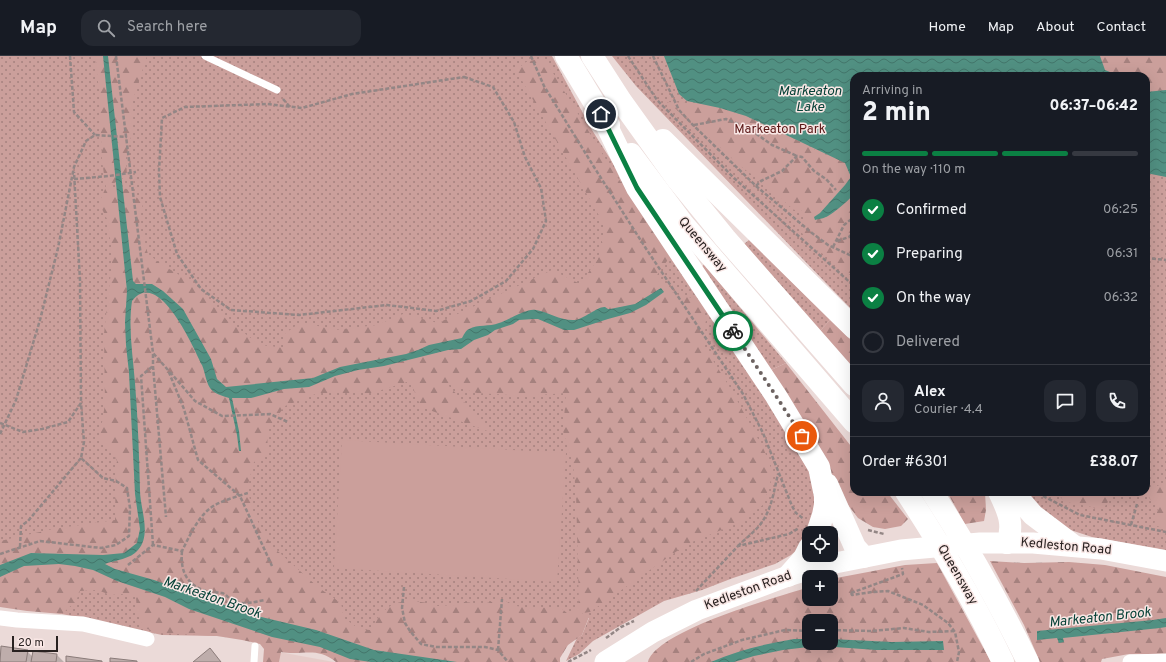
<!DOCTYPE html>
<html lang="en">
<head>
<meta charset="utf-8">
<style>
	body { margin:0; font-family:Overpass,sans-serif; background:#242831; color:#f1f3f6; height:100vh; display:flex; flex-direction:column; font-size:15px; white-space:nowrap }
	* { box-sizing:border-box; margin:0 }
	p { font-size:13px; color:#9ea1a6 }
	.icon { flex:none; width:22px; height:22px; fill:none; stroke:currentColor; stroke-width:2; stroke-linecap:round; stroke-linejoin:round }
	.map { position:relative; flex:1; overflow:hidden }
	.details { position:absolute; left:850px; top:16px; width:300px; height:424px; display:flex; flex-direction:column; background:#171b24; border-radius:12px; box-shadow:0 4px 16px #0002 }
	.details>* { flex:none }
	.buttons { position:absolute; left:802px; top:470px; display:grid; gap:8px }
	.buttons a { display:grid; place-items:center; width:36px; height:36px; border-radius:8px; background:#171b24; box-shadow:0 4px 16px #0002; font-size:20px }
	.scale { position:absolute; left:12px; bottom:10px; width:46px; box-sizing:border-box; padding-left:4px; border:2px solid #282120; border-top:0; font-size:11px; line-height:14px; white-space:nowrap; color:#282120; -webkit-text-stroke:3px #f9e7e5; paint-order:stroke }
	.pin { position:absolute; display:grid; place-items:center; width:34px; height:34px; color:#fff; margin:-17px; border:2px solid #fff; border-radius:50%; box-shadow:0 1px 4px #0007 }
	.courier { position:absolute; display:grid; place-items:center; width:40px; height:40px; margin:-20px; border:3px solid #0b8043; border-radius:50%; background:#fff; color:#222; box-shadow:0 1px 5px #0007 }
	.overview em { font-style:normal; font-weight:800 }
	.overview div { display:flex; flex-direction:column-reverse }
	.overview { display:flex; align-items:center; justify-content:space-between; height:68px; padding:0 12px }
	h1 { font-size:26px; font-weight:800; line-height:30px }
	.bar { display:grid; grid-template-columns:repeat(4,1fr); gap:6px 4px; align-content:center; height:48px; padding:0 12px }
	.bar i { height:5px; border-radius:3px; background:#363941 }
	.bar .current { background:#0b8043 }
	.bar p { grid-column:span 4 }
	.line { display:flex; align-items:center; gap:10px; padding:0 12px; border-top:1px solid #363941 }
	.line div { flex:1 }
	.round { display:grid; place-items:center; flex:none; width:42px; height:42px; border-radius:12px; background:#242831 }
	ol { padding:0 12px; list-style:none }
	li { display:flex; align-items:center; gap:12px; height:44px }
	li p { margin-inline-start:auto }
	li .icon { padding:4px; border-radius:50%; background:#0b8043; color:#fff; stroke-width:4 }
	li:last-child { color:#9ea1a6 }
	li i { width:22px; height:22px; border:2px solid #363941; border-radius:50% }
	header { display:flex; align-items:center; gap:24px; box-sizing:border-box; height:56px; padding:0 20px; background:#171b24; border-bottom:1px solid #363941 }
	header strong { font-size:19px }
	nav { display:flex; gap:22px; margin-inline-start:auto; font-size:14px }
	.search { width:280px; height:36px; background:#242831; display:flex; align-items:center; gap:10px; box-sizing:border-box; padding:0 14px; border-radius:12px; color:#9ea1a6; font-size:15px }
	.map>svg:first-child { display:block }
	.built { fill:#e6ccc9 }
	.grass { fill:url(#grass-dots) }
	.forest { fill:url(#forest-firs); fill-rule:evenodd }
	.pitch { fill:#cb9f9b }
	.water { fill:url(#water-waves) }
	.shadow { fill:#0003 }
	.building { fill:#beadab; stroke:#8a7b79 }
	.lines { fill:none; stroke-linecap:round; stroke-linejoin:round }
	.path { stroke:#938685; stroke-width:2.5; stroke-dasharray:4 2; stroke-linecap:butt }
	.lane { stroke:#fff; stroke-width:7 }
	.street { stroke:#fff; stroke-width:15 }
	.secondary { stroke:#fff; stroke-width:21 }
	.highway { stroke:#fff; stroke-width:22 }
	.done { stroke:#6c6260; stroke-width:4; stroke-dasharray:0 7.2 }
	.route { stroke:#0b8043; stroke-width:5 }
	.labels { text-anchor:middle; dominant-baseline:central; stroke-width:3; stroke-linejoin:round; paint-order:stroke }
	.park-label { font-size:13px; fill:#591514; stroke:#f9e7e5 }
	.street-label { font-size:13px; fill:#282120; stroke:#f9e7e5 }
	.water-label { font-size:14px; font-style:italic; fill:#074238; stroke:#f9e7e5 }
</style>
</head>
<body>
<header>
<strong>Map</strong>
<div class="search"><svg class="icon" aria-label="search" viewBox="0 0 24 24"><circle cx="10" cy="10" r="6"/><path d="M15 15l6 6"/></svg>Search here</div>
<nav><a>Home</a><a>Map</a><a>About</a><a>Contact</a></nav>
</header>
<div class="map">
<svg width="1166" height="606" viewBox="0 0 1166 606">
	<defs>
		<pattern id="grass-dots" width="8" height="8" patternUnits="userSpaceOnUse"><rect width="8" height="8" fill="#cb9f9b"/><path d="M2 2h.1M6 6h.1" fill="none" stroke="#a5817e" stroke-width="1.8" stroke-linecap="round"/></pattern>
		<pattern id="forest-firs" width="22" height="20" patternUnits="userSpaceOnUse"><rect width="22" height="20" fill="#cb9f9b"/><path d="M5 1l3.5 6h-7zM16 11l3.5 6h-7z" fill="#a5817e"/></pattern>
		<pattern id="water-waves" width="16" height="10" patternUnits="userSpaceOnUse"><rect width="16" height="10" fill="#519082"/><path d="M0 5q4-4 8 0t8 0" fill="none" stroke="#43756a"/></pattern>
	</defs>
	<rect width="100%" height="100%" fill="#ebdad8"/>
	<path class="built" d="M268,594L334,606H267Z"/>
	<g class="grass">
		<path d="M0,0H552L592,74L633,139L749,314L818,431L809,477L800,491L791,499L775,508L733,522L702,534L664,545L593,585L579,598L566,605L577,582L582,579L589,562L372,583L162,579L24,550L0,526Z"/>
		<path d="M612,0H1166V494L1092,481L1052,468L1023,436H1146V20H854V256L636,30Z"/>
		<path d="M749,184L830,264L820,275L744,188Z"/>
		<path d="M704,208L786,307L771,314L701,212Z"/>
	</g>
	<g class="forest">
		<path d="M95,0H147L131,50L133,72L126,102L127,120L107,131L127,133L143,147L139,168L148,198L161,208L186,223L227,264L260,289L286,292L283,279L301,266L335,274L377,269L403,258L438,267L552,214L580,228L598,203L605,170L516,14L526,6L542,2L550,12L608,107L669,198L667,205L655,222L675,238L693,242L702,250L706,262L704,290L732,335L764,394L773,417L764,448L741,466L687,488L590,556L583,557L580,552L582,557L589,561L582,579L568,589L560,602V606H336C317,590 302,600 281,596L279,606H263L264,593L260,588L242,584L217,580L157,577L143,571L137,557L136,541L121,538L111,539L97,534L80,535L76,545L62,558L27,555L0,551V485L53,473L115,464L116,410L117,405L110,393L99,385L105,348L104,278L112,206L111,186L108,175L109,167L99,147L106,131L102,105L99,34ZM410,325L421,351L493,377L447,328L477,337L524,340L566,337L563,375L573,408L576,437L579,550L568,558L560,551L531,552L516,550L502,543L483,548L464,546L455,549L438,550L427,547L409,544L393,548L381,557L370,574L359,573L344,562L341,547L319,532L272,490L254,459L247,432L254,406L268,399L267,374L285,350L318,337H372Z"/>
		<path d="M1100,0H1166V34L1146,36V20H1120L1105,14Z"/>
		<path d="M667,46C685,47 704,47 722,52C754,61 784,78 814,93L821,99L836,98L854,105V219L849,218L835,206L808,188L801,175L805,162L800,152L794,154L761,125L740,110L696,69Z"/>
		<path d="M830,264L854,287V316L820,275Z"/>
		<path d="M786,307L854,394V436H887L908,463L901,470L885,473L873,471L858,462L848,449L771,314Z"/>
		<path d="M1166,426V473L1154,469L1158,452L1144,436Z"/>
		<path d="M947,436H985L986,454L984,465L965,468Z"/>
		<path d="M1047,436H1114L1106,449L1099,455L1092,451L1066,446L1060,441L1052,440Z"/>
		<path d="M990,505L1024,507L1069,506L1105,509L1166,521V598H1129L1102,603L1101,606H1040L1024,569Z"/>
		<path d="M937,507L991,606H648C657,574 778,541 809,531V543H831V523L905,509ZM809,565H831V587H809Z"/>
	</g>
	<path class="pitch" d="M342,384L566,397L557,526L334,512Z"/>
	<g class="water">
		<path d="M103,0H108L133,225L136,228H152L163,235L183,253L211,303L217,323L226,331L313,322L340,311L406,298L418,294L429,289L462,282C464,279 465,275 469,273C478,268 489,271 499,267C509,264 526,252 536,254C548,256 561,265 575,264C584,263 598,250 605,251L608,253H610L635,248L661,232L664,236L646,249L630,257L608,263L574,274H564L538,263H533L519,264L513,268L495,274L488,279L474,284L461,293L448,294L384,310L358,314L335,320L309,331L284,333L251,342H232L239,375L241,395H239L237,379L229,342C223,340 214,338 210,332C206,326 205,316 202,309C194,292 158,210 132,245C128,272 133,300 135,327C138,363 139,399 140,434C140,453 152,478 138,494C131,503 115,504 105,508L115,513L154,524L253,559L316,574L374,594L457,606H371L350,603L320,591L272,581L189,553L165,541L117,525L93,514L75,510L59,508L24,510L0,521V509L31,497L103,499L124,497L137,487L140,473L135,438L129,317L126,289L125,266L127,235Z"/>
		<path d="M664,0H1100L1105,14L1120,20H854V138C848,145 836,155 828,160C825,162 819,163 815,164L814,161L820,157L845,129L851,121L845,107L746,60L720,52L687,45L679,38Z"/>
		<path d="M1166,34V121L1146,117V36Z"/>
		<path d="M1166,562V571L1160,572L1063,582L1064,586L1059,587L1057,582L1037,584V575L1153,564Z"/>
		<path d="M794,583H809V587H831V583L892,586L943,585L944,594H876L835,591H808L783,594L754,600L734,606H711C738,594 765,588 794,583Z"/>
	</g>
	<path class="shadow" d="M27,595L33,601L57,599L64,606H0Z"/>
	<g class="building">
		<path d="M1,590L28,594L26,606H0Z"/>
		<path d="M210,592L221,606H193Z"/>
		<path d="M33,595L57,598L56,606H31Z"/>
		<path d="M66,600L102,605V606H66Z"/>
		<path d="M110,602L137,605V606H110Z"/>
	</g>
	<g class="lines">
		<g class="path">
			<path d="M70,0L74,56L95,79"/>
			<path d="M116,0L153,297L168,314L184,353L198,404L240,440L272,510"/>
			<path d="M531,0L544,30L594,111L645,191L743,338L763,377L792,450L796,457L804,463"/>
			<path d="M628,0L657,44L734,122L854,230"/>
			<path d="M653,0L679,54L692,68L756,130L812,177L828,189L854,201"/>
			<path d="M464,21L493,31L514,66L525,101L541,132L546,165L533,193L506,225L471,245L436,255L387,249L299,259L231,254L201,233L177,198L160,141L159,115L162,62L185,51L267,48L302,52L352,38Z"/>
			<path d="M283,43L290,51"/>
			<path d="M694,69L726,63L748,72L772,89L797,100"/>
			<path d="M74,123L109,120L136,116"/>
			<path d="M756,130L761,125L782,115L797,100L802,101L814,115L826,123L836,134"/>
			<path d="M837,185L849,181L854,176"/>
			<path d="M833,191L844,169L854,161"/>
			<path d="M1146,202L1166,204"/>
			<path d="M153,298V310L166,461"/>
			<path d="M170,316L195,345L222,360L270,358L288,366"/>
			<path d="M0,367L23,376L42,373L68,366L81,347L80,224L74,116"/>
			<path d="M0,378L16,344L40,264L58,192L74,111L86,85L95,79L127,81"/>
			<path d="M1043,440L1080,459L1166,476"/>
			<path d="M1131,469L1137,448"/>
			<path d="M868,474L884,478"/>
			<path d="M153,489L141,320L153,310"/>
			<path d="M738,490C746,482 756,475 762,466C772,452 774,434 778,418"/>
			<path d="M20,491L21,470L28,465L81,402"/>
			<path d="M182,495C180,517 188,531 210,536C214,537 218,536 222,537C226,538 228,542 232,544C242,550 254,546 265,544"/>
			<path d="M0,498L40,485L101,492L116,489L129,480L130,452L127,432L116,425L103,422L81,402L84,386L81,347"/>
			<path d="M128,509L153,489L182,495C190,479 199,458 215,449C225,444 238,440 248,437"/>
			<path d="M404,531L402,552L405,567L410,575L421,588L436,591H485L498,594L508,606"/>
			<path d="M696,535L738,490L789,478L799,472"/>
			<path d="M851,537L852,539L872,536L888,535L923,549L948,567L955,576L959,596L957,606"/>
			<path d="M851,537L903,518L902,512"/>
			<path d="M831,574L872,575L904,572L929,576L954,575"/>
			<path d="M606,582L621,571L634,565"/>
			<path d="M498,594L502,543"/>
			<path d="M568,606L591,594"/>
			<path d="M691,606L704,598L742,584L785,574L809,575"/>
		</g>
		<g class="lane">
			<path d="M205,0L277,34"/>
			<path d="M254,606L255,590"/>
		</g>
		<g class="street">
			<path d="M0,562L17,564L83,568L147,583"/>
			<path d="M1130,606L1166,605"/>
		</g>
		<path class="secondary" d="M605,606L653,576L697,554L788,520L820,510L901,494L980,487H1033L1101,493L1166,505"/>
		<g class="highway">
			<path d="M566,0L601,58L609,69"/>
			<path d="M592,0L621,45L677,123L725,182L854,329"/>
			<path d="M601,58L637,132L776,340L819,411L825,440V449L823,459L817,477"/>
			<path d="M663,84L854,272"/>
			<path d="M631,98L684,169L854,366"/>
			<path d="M827,428L855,491L864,501"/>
			<path d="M906,436C942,491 975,547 1003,606"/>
			<path d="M932,436C968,491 999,547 1028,606"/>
			<path d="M999,436C1007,453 1015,468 1007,487"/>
			<path d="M1013,436L1033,459L1074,490"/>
			<path d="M788,520L804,502L809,492"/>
		</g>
	</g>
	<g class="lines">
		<path class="done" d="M733,275L776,340L802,380"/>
		<path class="route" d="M601,58L637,132L733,275"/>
	</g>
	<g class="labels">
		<g class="park-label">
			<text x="780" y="74">Markeaton Park</text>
		</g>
		<g class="street-label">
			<text transform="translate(702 189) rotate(50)">Queensway</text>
			<text transform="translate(1066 491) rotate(5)">Kedleston Road</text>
			<text transform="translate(957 519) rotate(60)">Queensway</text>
			<text transform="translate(748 535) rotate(-20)">Kedleston Road</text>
		</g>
		<g class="water-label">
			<text x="810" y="35">Markeaton<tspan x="810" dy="16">Lake</tspan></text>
			<text transform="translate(212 542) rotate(19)">Markeaton Brook</text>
			<text transform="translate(1100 562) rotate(-6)">Markeaton Brook</text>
		</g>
	</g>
</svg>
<div class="buttons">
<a><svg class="icon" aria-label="locate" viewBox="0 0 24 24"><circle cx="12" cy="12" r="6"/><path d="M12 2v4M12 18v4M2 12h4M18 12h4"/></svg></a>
<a>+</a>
<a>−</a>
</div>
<div class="scale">20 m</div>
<div class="pin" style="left:802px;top:380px;background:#ea580c"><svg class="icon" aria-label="bag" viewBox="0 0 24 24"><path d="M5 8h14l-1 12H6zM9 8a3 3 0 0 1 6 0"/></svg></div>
<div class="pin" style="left:601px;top:58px;background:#1f2937"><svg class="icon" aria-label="home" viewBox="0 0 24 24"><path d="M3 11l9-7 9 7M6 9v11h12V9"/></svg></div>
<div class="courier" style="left:733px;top:275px"><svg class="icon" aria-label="bike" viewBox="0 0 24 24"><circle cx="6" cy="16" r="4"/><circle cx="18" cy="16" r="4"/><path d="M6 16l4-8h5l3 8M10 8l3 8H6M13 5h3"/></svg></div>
<section class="details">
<div class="overview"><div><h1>2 min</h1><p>Arriving in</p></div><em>06:37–06:42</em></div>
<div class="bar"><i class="current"></i><i class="current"></i><i class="current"></i><i></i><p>On the way · 110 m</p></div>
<ol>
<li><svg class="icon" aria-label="check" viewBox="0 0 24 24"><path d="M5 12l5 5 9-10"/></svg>Confirmed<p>06:25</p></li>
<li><svg class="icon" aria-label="check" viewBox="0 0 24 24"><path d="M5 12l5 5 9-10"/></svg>Preparing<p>06:31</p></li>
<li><svg class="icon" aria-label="check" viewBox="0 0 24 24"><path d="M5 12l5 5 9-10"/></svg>On the way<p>06:32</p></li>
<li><i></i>Delivered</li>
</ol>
<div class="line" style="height:72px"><a class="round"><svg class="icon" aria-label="person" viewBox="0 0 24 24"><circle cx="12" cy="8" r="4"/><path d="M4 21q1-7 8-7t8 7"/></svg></a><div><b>Alex</b><p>Courier · 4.4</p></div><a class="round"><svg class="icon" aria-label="chat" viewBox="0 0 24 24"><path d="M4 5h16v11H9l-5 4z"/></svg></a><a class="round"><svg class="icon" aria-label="phone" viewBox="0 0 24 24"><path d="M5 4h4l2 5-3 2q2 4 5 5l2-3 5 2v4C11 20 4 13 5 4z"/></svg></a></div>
<div class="line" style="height:52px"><div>Order #6301</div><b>£38.07</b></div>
</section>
</div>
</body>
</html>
